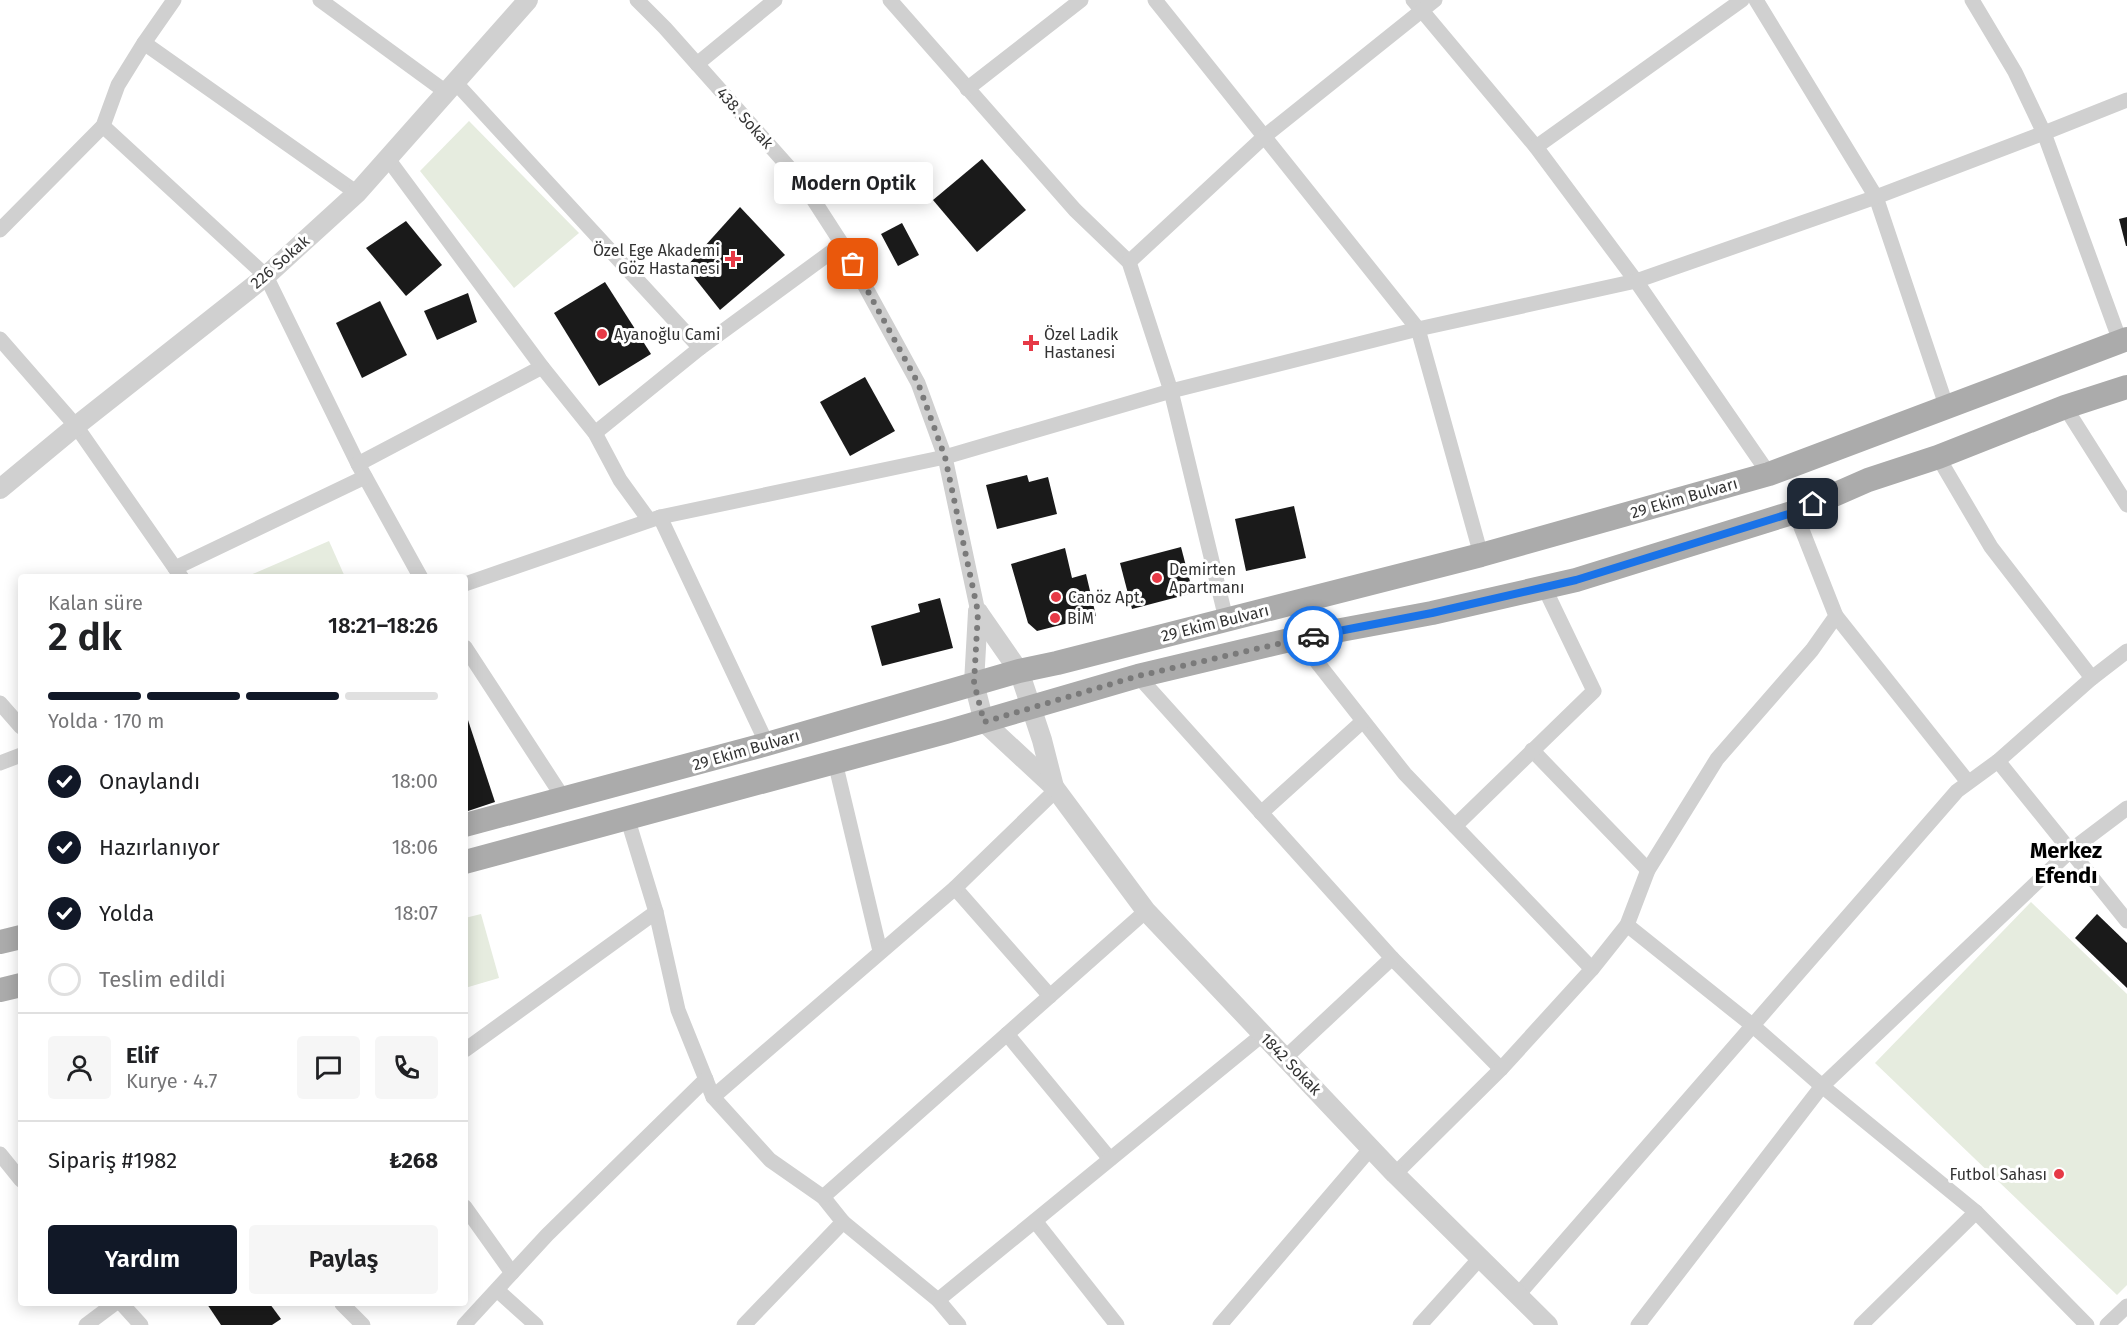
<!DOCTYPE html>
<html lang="tr">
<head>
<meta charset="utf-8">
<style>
	body { margin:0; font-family:"Fira Sans",sans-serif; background:#f6f6f6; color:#202124; height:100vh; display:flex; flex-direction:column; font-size:22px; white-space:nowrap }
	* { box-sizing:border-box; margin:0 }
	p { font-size:20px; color:#757577 }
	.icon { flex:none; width:33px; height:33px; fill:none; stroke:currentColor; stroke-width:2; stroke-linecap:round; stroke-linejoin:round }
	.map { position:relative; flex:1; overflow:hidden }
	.sheet { position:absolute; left:18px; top:574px; width:450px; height:732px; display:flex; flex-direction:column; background:#fff; border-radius:6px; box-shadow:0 3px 15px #0003 }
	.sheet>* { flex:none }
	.pin { position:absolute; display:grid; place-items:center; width:51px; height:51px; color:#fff; margin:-26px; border-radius:12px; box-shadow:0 3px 9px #0006 }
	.courier { position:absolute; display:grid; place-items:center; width:60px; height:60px; margin:-30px; border:4px solid #1a73e8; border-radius:50%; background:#fff; color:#222; box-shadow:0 2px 8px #0007 }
	.bubble { position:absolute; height:42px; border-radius:6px; background:#fff; box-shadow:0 3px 15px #0003; font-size:20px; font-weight:600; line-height:42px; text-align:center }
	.headline em { font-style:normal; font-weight:600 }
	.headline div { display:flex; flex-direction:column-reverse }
	.headline { display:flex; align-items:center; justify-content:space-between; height:102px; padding:0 30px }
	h1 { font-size:39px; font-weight:600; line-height:45px }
	.bar { display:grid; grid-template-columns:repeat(4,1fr); gap:9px 6px; align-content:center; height:72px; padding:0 30px }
	.bar i { height:8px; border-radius:4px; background:#e0e0e0 }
	.bar .selected { background:#111827 }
	.bar p { grid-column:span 4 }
	.line { display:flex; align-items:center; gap:15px; padding:0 30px; border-top:2px solid #e0e0e0 }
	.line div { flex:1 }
	.round { display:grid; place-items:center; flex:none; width:63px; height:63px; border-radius:6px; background:#f6f6f6 }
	ol { padding:0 30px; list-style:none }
	li { display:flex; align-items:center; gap:18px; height:66px }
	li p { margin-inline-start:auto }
	li .icon { padding:6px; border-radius:50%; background:#111827; color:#fff; stroke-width:4 }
	li:last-child { color:#757577 }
	li i { width:33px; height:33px; border:3px solid #e0e0e0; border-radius:50% }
	.button { display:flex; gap:12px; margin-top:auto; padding:12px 30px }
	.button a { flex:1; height:69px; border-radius:6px; background:#111827; color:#fff; font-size:24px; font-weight:600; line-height:69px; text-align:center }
	.button a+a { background:#f6f6f6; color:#202124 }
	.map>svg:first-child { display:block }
	.green { fill:#e6ecdf }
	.building { fill:#1a1a1a }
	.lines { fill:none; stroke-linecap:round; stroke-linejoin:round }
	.minor { stroke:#d0d0d0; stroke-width:15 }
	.tertiary { stroke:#d0d0d0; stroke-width:20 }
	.primary { stroke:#ababab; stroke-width:24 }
	.done { stroke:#7a7a7a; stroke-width:6; stroke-dasharray:0 10.8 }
	.route { stroke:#1a73e8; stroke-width:8 }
	.poi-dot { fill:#e63946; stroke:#fff; stroke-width:2 }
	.labels { text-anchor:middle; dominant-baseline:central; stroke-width:6; stroke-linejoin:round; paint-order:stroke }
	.street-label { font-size:16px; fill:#333; stroke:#fff }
	.poi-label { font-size:16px; fill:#333; stroke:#fff; text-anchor:start }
	.district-label { font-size:22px; font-weight:bold; fill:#000; stroke:#fff }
</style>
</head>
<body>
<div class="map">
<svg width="2127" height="1325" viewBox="0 0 2127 1325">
	<rect width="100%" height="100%" fill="#fff"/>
	<g class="green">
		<path d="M469,121L579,233L514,288L420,171Z"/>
		<path d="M329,541L345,577H249L248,576Z"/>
		<path d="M2031,902L2127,994V1285L2117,1295L1875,1063Z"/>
		<path d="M481,914L499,978L465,988V918Z"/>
	</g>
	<g class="building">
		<path d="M982,159L1026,210L977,252L933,200Z"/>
		<path d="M740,207L785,255L720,310L686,267Z"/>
		<path d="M2127,217V246H2126L2119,219Z"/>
		<path d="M406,221L442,265L406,296L366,248Z"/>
		<path d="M902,223L919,255L898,266L881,234Z"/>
		<path d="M605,282L651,354L599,386L554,313Z"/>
		<path d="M468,293L477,322L437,340L424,311Z"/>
		<path d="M380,301L407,355L362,378L336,323Z"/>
		<path d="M865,377L895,431L850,456L820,402Z"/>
		<path d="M1027,475L1029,482L1048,477L1057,514L997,529L986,485Z"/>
		<path d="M1294,506L1306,558L1246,571L1235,519Z"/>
		<path d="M1181,547L1193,593L1132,609L1120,563Z"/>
		<path d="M1065,548L1072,578L1086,574L1096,616L1037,631L1028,623L1011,564Z"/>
		<path d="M940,598L953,648L882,666L871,626L920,612L918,604Z"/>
		<path d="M465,711L495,802L465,812Z"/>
		<path d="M2097,914L2127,943V988L2075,938Z"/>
		<path d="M207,1304H270L281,1319L272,1325H221Z"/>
	</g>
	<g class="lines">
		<g class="minor">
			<path d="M320,0L446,92"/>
			<path d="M637,0L665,28L802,182L842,244L918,383L945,457L978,612"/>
			<path d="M890,0L1075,210L1129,262L1171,391L1226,619"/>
			<path d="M1155,0L1418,329L1481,555"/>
			<path d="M1413,0L1536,147L1636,281L1769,474"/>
			<path d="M1756,0L1876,197L1947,408"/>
			<path d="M1972,0L2015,72L2044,133L2120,341"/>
			<path d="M144,43L357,193"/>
			<path d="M697,64L775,0"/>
			<path d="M455,82L700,348"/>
			<path d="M967,89L1081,0"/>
			<path d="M103,126L266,276L358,464L421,578"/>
			<path d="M1536,147L1742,0"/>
			<path d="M388,159L542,367L595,433L620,480L649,520"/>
			<path d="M0,230L103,126L118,85L144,43L174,0"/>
			<path d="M1129,262L1265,136L1435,0"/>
			<path d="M0,339L76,426L182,578"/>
			<path d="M2065,407L2127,505"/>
			<path d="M595,433L700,348L842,244"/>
			<path d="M1938,457L1991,547L2092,678"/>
			<path d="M358,464L542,367"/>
			<path d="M660,517L767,744"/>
			<path d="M175,568L365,477"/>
			<path d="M465,584L660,517L945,457L1171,391L1418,329L1636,281L1876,197L2044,133L2127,100"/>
			<path d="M1836,616L1968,782"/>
			<path d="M1298,638L1405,774L1592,969"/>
			<path d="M465,647L564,799"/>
			<path d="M1138,676L1392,958L1501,1069"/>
			<path d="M0,703L21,727"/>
			<path d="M1532,750L1648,870"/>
			<path d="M1998,761L2127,921"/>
			<path d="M835,762L880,951"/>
			<path d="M0,763L21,755"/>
			<path d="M1261,813L1363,721"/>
			<path d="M627,817L656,912L678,1010L713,1097L770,1160L823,1197L843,1222L938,1300L959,1325"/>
			<path d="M1455,826L1594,691L1544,587"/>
			<path d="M955,888L1050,996"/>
			<path d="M1627,925L1752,1025L1822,1086L1976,1212L2087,1325"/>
			<path d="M1007,1034L1110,1159"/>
			<path d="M465,1050L656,912"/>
			<path d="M1286,1057L1392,958"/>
			<path d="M713,1097L955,888L1056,790"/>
			<path d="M0,1154L21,1180"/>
			<path d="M1395,1174L1501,1069L1592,969L1627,925L1648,870L1717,759L1812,650L1836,616L1795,512"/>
			<path d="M823,1197L1146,911"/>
			<path d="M465,1207L512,1273"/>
			<path d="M1035,1221L1117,1325"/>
			<path d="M497,1290L536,1325"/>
			<path d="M1517,1296L1957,791L1998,761L2092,678L2127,651"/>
			<path d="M938,1300L1262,1035"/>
			<path d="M122,1304L141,1325"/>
			<path d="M342,1304L363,1325"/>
			<path d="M86,1325L114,1304"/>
			<path d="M464,1325L547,1235L706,1079"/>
			<path d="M744,1325L843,1222"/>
			<path d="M1220,1325L1371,1148"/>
			<path d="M1420,1325L1481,1257"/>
			<path d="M1638,1325L1822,1086L2070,851L2127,808"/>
			<path d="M1861,1325L1976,1212"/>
			<path d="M2107,1325L2127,1306"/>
		</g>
		<g class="tertiary">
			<path d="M0,489L76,426L266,276L357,193L528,0"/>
			<path d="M978,612L974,683L984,722L1054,787L1146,911L1395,1174L1548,1325"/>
			<path d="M978,612L1019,671L1042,740L1054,787"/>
		</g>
		<g class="primary">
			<path d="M465,825L767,744L1019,671L1057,663L1481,555L1769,474L2127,339"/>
			<path d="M465,862L946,732L1138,676L1298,638L1432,613L1576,580L1795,512L1868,480L1938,457L2065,407L2127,387"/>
			<path d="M0,942L21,937"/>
			<path d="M0,990L21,985"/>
		</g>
	</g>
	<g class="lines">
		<path class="done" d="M853,264L918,383L945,457L978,612L974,683L984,722L1138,676L1313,636"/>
		<path class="route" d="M1313,636L1432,613L1576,580L1795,512L1813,504"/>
	</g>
	<g class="poi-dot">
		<path d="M730 250h6v6h6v6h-6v6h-6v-6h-6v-6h6z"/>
		<circle cx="602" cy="334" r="6"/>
		<path d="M1028 334h6v6h6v6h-6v6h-6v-6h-6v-6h6z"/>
		<circle cx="1157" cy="578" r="6"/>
		<circle cx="1056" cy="597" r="6"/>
		<circle cx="1055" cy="618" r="6"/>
		<circle cx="2059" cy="1174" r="6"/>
	</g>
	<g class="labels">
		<g class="street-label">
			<text transform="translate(745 118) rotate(48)">438. Sokak</text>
			<text transform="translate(280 262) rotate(-41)">226 Sokak</text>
			<text transform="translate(1684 498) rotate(-16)">29 Ekim Bulvarı</text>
			<text transform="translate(1215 623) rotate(-14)">29 Ekim Bulvarı</text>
			<text transform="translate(746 750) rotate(-16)">29 Ekim Bulvarı</text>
			<text transform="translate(1291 1064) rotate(46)">1842 Sokak</text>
		</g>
		<g class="poi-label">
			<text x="720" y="250" text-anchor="end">Özel Ege Akademi<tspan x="720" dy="18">Göz Hastanesi</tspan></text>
			<text x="614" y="334">Ayanoğlu Cami</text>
			<text x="1044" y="334">Özel Ladik<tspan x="1044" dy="18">Hastanesi</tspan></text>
			<text x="1169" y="569">Demirten<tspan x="1169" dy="18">Apartmanı</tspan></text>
			<text x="1068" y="597">Canöz Apt.</text>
			<text x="1067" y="618">BİM</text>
			<text x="2047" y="1174" text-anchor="end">Futbol Sahası</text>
		</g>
		<g class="district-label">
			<text x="2066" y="850">Merkez<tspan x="2066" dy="25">Efendı</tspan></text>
		</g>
	</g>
</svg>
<div class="pin" style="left:853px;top:264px;background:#ea580c"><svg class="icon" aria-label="bag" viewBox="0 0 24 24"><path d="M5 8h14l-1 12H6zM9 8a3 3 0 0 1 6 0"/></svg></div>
<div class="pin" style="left:1813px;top:504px;background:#1f2937"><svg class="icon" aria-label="home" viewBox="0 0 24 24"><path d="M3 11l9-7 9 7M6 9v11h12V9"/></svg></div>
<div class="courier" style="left:1313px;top:636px"><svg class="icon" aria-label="car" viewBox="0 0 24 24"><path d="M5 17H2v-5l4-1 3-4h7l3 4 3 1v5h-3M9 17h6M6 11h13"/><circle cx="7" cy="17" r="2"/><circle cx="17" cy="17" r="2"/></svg></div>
<div class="bubble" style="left:774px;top:162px;width:159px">Modern Optik</div>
<section class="sheet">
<div class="headline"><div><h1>2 dk</h1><p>Kalan süre</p></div><em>18:21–18:26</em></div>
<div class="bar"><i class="selected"></i><i class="selected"></i><i class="selected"></i><i></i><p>Yolda · 170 m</p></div>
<ol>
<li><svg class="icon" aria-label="check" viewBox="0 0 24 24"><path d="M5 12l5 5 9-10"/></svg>Onaylandı<p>18:00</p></li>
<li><svg class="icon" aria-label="check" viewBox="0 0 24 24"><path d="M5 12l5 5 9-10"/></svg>Hazırlanıyor<p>18:06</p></li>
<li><svg class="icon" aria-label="check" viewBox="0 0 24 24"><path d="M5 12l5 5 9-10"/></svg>Yolda<p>18:07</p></li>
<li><i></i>Teslim edildi</li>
</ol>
<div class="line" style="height:108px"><a class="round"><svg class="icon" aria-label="person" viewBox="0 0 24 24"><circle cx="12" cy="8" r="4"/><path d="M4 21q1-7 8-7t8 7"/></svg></a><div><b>Elif</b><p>Kurye · 4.7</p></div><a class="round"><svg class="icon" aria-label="chat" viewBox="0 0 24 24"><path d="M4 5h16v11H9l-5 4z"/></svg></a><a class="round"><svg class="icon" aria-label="phone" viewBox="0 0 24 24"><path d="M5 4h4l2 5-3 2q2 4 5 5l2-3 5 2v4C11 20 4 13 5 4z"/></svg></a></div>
<div class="line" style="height:78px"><div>Sipariş #1982</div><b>₺268</b></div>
<div class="button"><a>Yardım</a><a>Paylaş</a></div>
</section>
</div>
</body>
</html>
